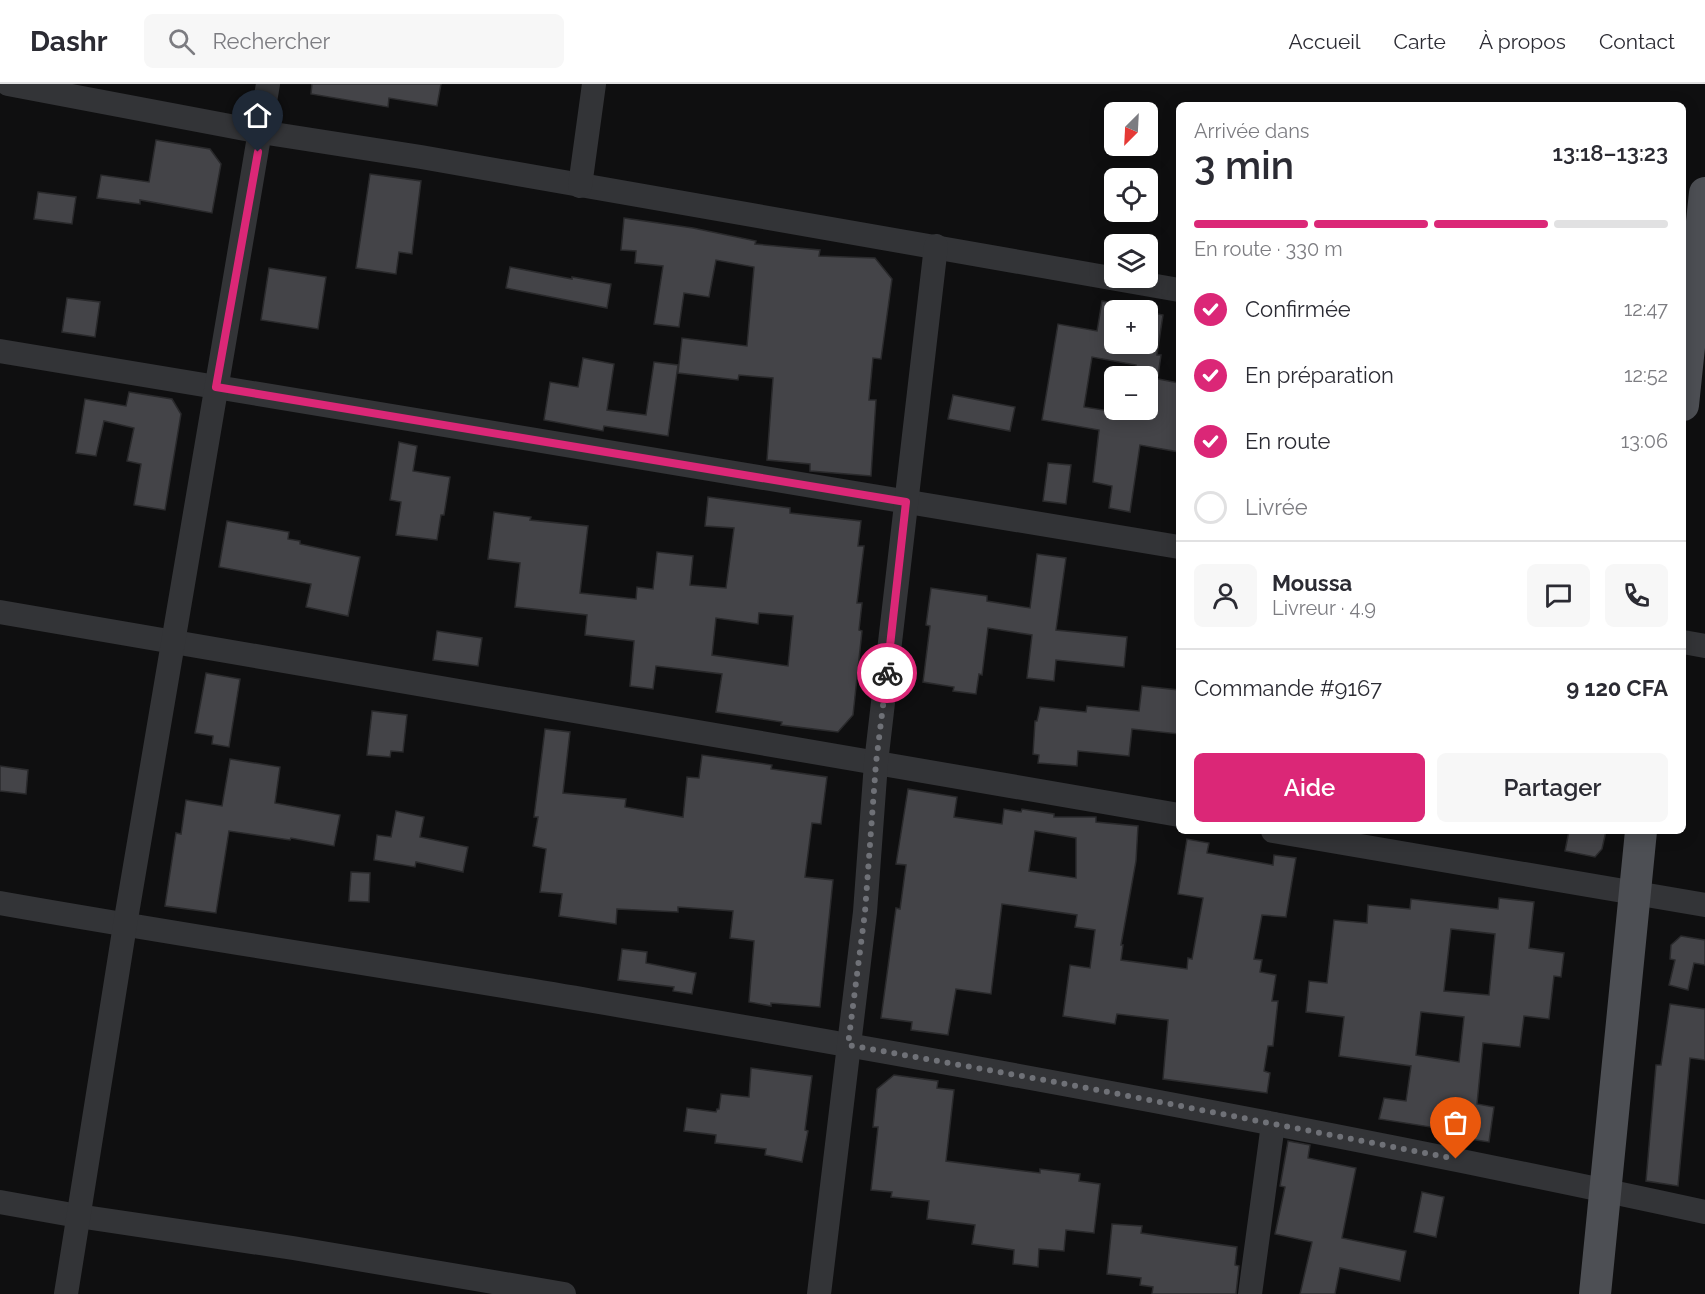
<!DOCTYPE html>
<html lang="fr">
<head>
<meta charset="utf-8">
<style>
	body { margin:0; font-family:Raleway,sans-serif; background:#f7f7f7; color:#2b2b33; height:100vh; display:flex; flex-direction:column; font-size:22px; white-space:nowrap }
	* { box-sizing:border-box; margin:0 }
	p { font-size:20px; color:#7c7c81 }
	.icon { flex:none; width:33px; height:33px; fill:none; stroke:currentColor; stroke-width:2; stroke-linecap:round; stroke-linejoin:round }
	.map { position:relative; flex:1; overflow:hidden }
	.panel { position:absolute; left:1176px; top:18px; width:510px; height:732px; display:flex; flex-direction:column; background:#fff; border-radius:9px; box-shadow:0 3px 15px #0003 }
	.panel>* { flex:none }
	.needle { width:39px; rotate:204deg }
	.tools { position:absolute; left:1104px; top:18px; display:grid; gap:12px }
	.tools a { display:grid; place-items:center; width:54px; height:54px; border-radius:9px; background:#fff; box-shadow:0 3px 15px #0003; font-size:30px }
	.pin { position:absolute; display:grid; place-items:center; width:51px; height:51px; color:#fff; margin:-62px -26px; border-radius:50% 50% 50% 0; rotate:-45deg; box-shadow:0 0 6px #0007 }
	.pin .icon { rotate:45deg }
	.courier { position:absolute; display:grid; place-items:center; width:60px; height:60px; margin:-30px; border:4px solid #db2777; border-radius:50%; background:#fff; color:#222; box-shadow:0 2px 8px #0007 }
	.head em { font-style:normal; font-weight:600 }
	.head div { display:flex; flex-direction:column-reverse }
	.head { display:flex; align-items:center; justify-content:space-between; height:102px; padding:0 18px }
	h1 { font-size:39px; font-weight:600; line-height:45px }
	.bar { display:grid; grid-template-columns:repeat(4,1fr); gap:9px 6px; align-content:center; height:72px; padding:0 18px }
	.bar i { height:8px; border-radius:4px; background:#e1e1e2 }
	.bar .selected { background:#db2777 }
	.bar p { grid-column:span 4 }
	.line { display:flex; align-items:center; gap:15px; padding:0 18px; border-top:2px solid #e1e1e2 }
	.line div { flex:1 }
	.round { display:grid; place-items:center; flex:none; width:63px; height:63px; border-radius:9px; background:#f7f7f7 }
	ol { padding:0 18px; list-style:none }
	li { display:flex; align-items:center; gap:18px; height:66px }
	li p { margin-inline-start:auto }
	li .icon { padding:6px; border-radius:50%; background:#db2777; color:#fff; stroke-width:4 }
	li:last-child { color:#7c7c81 }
	li i { width:33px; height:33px; border:3px solid #e1e1e2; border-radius:50% }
	.cta { display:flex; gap:12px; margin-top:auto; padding:12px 18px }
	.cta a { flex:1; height:69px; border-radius:9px; background:#db2777; color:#fff; font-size:24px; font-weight:600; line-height:69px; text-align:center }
	.cta a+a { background:#f7f7f7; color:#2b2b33 }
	header { display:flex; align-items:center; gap:36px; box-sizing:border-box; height:84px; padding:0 30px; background:#fff; border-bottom:2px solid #e1e1e2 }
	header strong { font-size:28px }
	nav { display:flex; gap:33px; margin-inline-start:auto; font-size:21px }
	.search { width:420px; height:54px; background:#f7f7f7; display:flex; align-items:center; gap:15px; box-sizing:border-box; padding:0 21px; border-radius:9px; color:#7c7c81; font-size:22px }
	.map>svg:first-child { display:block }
	.building { fill:#444448; stroke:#2a2a2c; stroke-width:1.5; fill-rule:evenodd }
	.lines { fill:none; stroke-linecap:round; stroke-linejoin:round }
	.minor { stroke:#333437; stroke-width:24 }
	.major { stroke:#4d4f54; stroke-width:32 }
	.done { stroke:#6f7177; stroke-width:6; stroke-dasharray:0 10.8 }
	.route { stroke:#db2777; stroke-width:8 }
</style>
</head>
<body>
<header>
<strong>Dashr</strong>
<div class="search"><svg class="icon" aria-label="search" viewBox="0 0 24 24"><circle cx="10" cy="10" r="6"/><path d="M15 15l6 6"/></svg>Rechercher</div>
<nav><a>Accueil</a><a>Carte</a><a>À propos</a><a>Contact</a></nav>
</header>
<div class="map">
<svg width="1705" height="1210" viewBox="0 0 1705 1210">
	<rect width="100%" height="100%" fill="#0f0f10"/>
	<g class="building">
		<path d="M312,0H441L437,22L389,14L388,23L311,10Z"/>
		<path d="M156,56L210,65L221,80L212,129L140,116V120L97,114L101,91L149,98Z"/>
		<path d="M370,90L421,97L412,170L399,168L396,190L356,184Z"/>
		<path d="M38,108L76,113L72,140L34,135Z"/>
		<path d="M624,134L693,144L756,157L755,160L820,166L819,172L875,174L892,195L881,275L873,274L869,316H876L871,392L810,387V380L767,376L773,294L739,291L738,296L678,289L682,254L747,262L754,183L716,176L709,213L684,209L679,243L654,240L663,182L635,179L636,167L621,166Z"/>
		<path d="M510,183L572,195V193L611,200L607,224L506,204Z"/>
		<path d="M269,184L326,193L318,245L261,236Z"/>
		<path d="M67,214L100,218L95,253L62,248Z"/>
		<path d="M1102,217L1131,222L1130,226H1136H1114V260H1148V228L1163,231L1157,271H1161L1158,292H1134L1136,281L1092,273L1084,323L1148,333V293L1179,299V368L1140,361L1130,428L1109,424L1112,402L1093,398L1099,346L1042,336L1058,240L1097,247Z"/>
		<path d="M583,274L614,280L607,326L646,331L654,278L678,281L668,352L604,342L603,347L544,336L550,298L578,303Z"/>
		<path d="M129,308L172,315L181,330L165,426L134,421L141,380L127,377L134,344L104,337L96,372L76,369L85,315L126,322Z"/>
		<path d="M953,311L1015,323L1010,347L948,335Z"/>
		<path d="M399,358L417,362L413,387L450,393L444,431H441L437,456L396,451L401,418L390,416Z"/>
		<path d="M1048,379L1071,381L1066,420L1043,417Z"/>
		<path d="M708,413L790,424V429L861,437L858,462H864L857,519H862L859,546L862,547L853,631L838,648L781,641L782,638L716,628L722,590L656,582L653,605L630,602L634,557L585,551L587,531L515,523L520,479L488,475L494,428L531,433L530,436L588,442L580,509L636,515L637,503L653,505L657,468L693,472L690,501L726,504L734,444L705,442ZM759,529L793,532L788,582L712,571L716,534L758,540Z"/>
		<path d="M227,437L289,448L288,455L300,457V460L360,473L348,532L306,523L311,500L219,483Z"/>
		<path d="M1037,470L1066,474L1056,546L1127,553L1124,583L1056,576L1054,597L1027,594L1032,551L988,544L982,591L979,590L976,610L953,607L954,603L923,598L930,542L926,541L931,504L987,512V517L1030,524Z"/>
		<path d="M437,547L482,554L478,582L433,576Z"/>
		<path d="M206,589L240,595L229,663L212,660L213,652L195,649Z"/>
		<path d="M1142,602L1179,606V650L1132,645L1129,672L1078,667L1077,682L1038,679L1039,671L1033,670L1035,637H1037L1040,623L1086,628L1087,622L1139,627Z"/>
		<path d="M372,627L407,631L403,668L391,667L390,673L367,671Z"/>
		<path d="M545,645L570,648L563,709L626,715L625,723L683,733L687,693L699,694L702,671L772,681L771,685L827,693L821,740L812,739L805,793L833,796L820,923L771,919V922L749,918L754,857L730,854L733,827L678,823V828L617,825L616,840L559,832L562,810L540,808L546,765L533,762L538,733H534Z"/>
		<path d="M230,675L280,683L275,719L340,731L334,762L291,754L290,756L229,747L216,829L165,822L176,749L181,750L186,716L222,722Z"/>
		<path d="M0,682L28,686L26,710L0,707Z"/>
		<path d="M908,705L957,713L954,733L1002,740L1004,725L1021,728L1022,725L1054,730V733H1096V738L1138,742L1136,777L1121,861H1123L1121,876L1187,885L1188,874L1192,875L1203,814L1178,810L1187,755L1209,759L1207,769L1273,781L1274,771L1296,774L1286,833L1262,831L1254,875L1262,876L1260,888L1276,891L1272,917H1278L1273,962H1268L1264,987L1270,989L1267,1009L1163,995L1168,936L1117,930L1115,940L1063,932L1070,881L1090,884L1095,846L1075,843L1077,831L1002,820L991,910L956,905L948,951L911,946L912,938L881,934L896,824L900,825L906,781L896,780ZM1035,747L1076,754V794L1029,787Z"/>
		<path d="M396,727L424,733L420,753L468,763L463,788L416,778L415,783L374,776L377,751L391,753Z"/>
		<path d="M1569,747H1606L1602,765L1595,773L1565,767Z"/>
		<path d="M351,788L370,789L369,818L349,817Z"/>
		<path d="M1499,814L1534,818L1529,864L1564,869L1561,893L1554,892L1549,935L1524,932L1520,963L1483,959L1477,1020L1494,1023L1489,1058L1449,1052L1450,1046L1379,1035L1384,1014L1406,1017L1411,982L1339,972L1344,933L1306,928L1309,897L1327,899L1334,836L1367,839L1368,821L1410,825L1411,815L1498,825ZM1451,845L1495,850L1489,911L1444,907ZM1421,928L1464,933L1459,978L1416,971Z"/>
		<path d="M1681,852L1705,856V881L1694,879L1688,906L1669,901L1675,876L1670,875L1671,861Z"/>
		<path d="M622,865L647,868L646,879L696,889L692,910L673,907L674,903L618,896Z"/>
		<path d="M1670,920L1705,925V976L1690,974L1678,1102L1646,1097L1656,981H1661Z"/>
		<path d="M751,984L812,992L805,1046L808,1047L802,1078L765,1071L766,1065L715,1059L716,1051L684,1047L687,1024L716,1028L717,1025H719L721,1010L749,1013Z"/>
		<path d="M894,991L938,997L937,1004L954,1006L946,1077L1040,1089V1085L1080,1090L1079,1097L1100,1100L1094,1149L1066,1146L1064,1167L1039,1165L1038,1183L1013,1180L1014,1166L972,1160L975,1141L927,1135L929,1117L891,1113L892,1108L871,1106L878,1043H873L877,1005Z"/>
		<path d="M1288,1057L1310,1061L1308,1074L1356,1084L1342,1154L1406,1167L1400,1197L1340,1184L1335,1210H1300L1312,1158L1275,1150L1285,1103L1280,1102Z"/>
		<path d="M1422,1108L1444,1113L1436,1153L1414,1148Z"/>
		<path d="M1112,1140L1142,1142L1141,1149L1237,1163L1235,1181L1239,1182L1236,1210H1152L1153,1203L1140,1201L1141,1194L1107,1190Z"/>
	</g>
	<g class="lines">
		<g class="minor">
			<path d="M8,0L261,48L421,73L1179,206"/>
			<path d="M580,102L594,0"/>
			<path d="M0,267L1179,463"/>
			<path d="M0,528L1179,731"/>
			<path d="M1683,558L1705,562"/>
			<path d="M1273,747L1705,821"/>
			<path d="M0,819C197,854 395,883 593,917C965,980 1336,1048 1705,1128"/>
			<path d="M0,1118L78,1132L293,1164L564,1210"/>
			<path d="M66,1210L125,841L268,0"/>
			<path d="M819,1210L865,828L876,679L936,162"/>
			<path d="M1250,1210L1273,1040"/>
		</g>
		<g class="major">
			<path d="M1683,321L1705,109"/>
			<path d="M1595,1210L1641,747"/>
		</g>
	</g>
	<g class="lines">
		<path class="done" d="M887,589L876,679L865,828L848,961L1061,999L1456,1075"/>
		<path class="route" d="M258,68L216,303L906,418L887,589"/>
	</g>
</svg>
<div class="tools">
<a><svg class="needle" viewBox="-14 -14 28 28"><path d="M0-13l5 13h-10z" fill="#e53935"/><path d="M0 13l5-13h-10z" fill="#7c7c81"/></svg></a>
<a><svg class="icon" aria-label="locate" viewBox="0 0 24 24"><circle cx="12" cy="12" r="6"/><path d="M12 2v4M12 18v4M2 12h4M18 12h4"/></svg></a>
<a><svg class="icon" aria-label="layers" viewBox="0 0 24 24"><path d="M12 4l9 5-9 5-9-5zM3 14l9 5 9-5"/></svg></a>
<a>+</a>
<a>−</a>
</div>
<div class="pin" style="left:1456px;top:1075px;background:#ea580c"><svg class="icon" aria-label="bag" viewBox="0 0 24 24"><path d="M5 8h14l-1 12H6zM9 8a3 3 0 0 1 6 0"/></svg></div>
<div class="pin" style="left:258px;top:68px;background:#1f2937"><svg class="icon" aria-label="home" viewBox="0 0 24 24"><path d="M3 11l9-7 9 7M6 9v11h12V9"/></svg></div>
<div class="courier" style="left:887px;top:589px"><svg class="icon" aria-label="bike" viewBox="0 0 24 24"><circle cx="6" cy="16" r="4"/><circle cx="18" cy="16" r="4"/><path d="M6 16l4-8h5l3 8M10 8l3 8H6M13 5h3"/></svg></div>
<section class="panel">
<div class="head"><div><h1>3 min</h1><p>Arrivée dans</p></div><em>13:18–13:23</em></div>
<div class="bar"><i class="selected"></i><i class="selected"></i><i class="selected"></i><i></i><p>En route · 330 m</p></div>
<ol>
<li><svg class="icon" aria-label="check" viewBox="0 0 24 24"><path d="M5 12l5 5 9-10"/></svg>Confirmée<p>12:47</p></li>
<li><svg class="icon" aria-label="check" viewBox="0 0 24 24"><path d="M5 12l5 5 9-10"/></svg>En préparation<p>12:52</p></li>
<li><svg class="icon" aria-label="check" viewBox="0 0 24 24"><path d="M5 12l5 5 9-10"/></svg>En route<p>13:06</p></li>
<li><i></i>Livrée</li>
</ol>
<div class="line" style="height:108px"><a class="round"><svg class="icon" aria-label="person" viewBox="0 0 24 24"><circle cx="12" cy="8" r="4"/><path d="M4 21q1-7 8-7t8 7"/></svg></a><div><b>Moussa</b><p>Livreur · 4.9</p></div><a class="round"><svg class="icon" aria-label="chat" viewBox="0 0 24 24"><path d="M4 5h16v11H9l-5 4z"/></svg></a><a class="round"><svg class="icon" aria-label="phone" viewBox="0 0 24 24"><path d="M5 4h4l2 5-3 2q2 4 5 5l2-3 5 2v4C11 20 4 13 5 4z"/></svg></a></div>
<div class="line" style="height:78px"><div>Commande #9167</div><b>9 120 CFA</b></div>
<div class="cta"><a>Aide</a><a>Partager</a></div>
</section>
</div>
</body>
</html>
